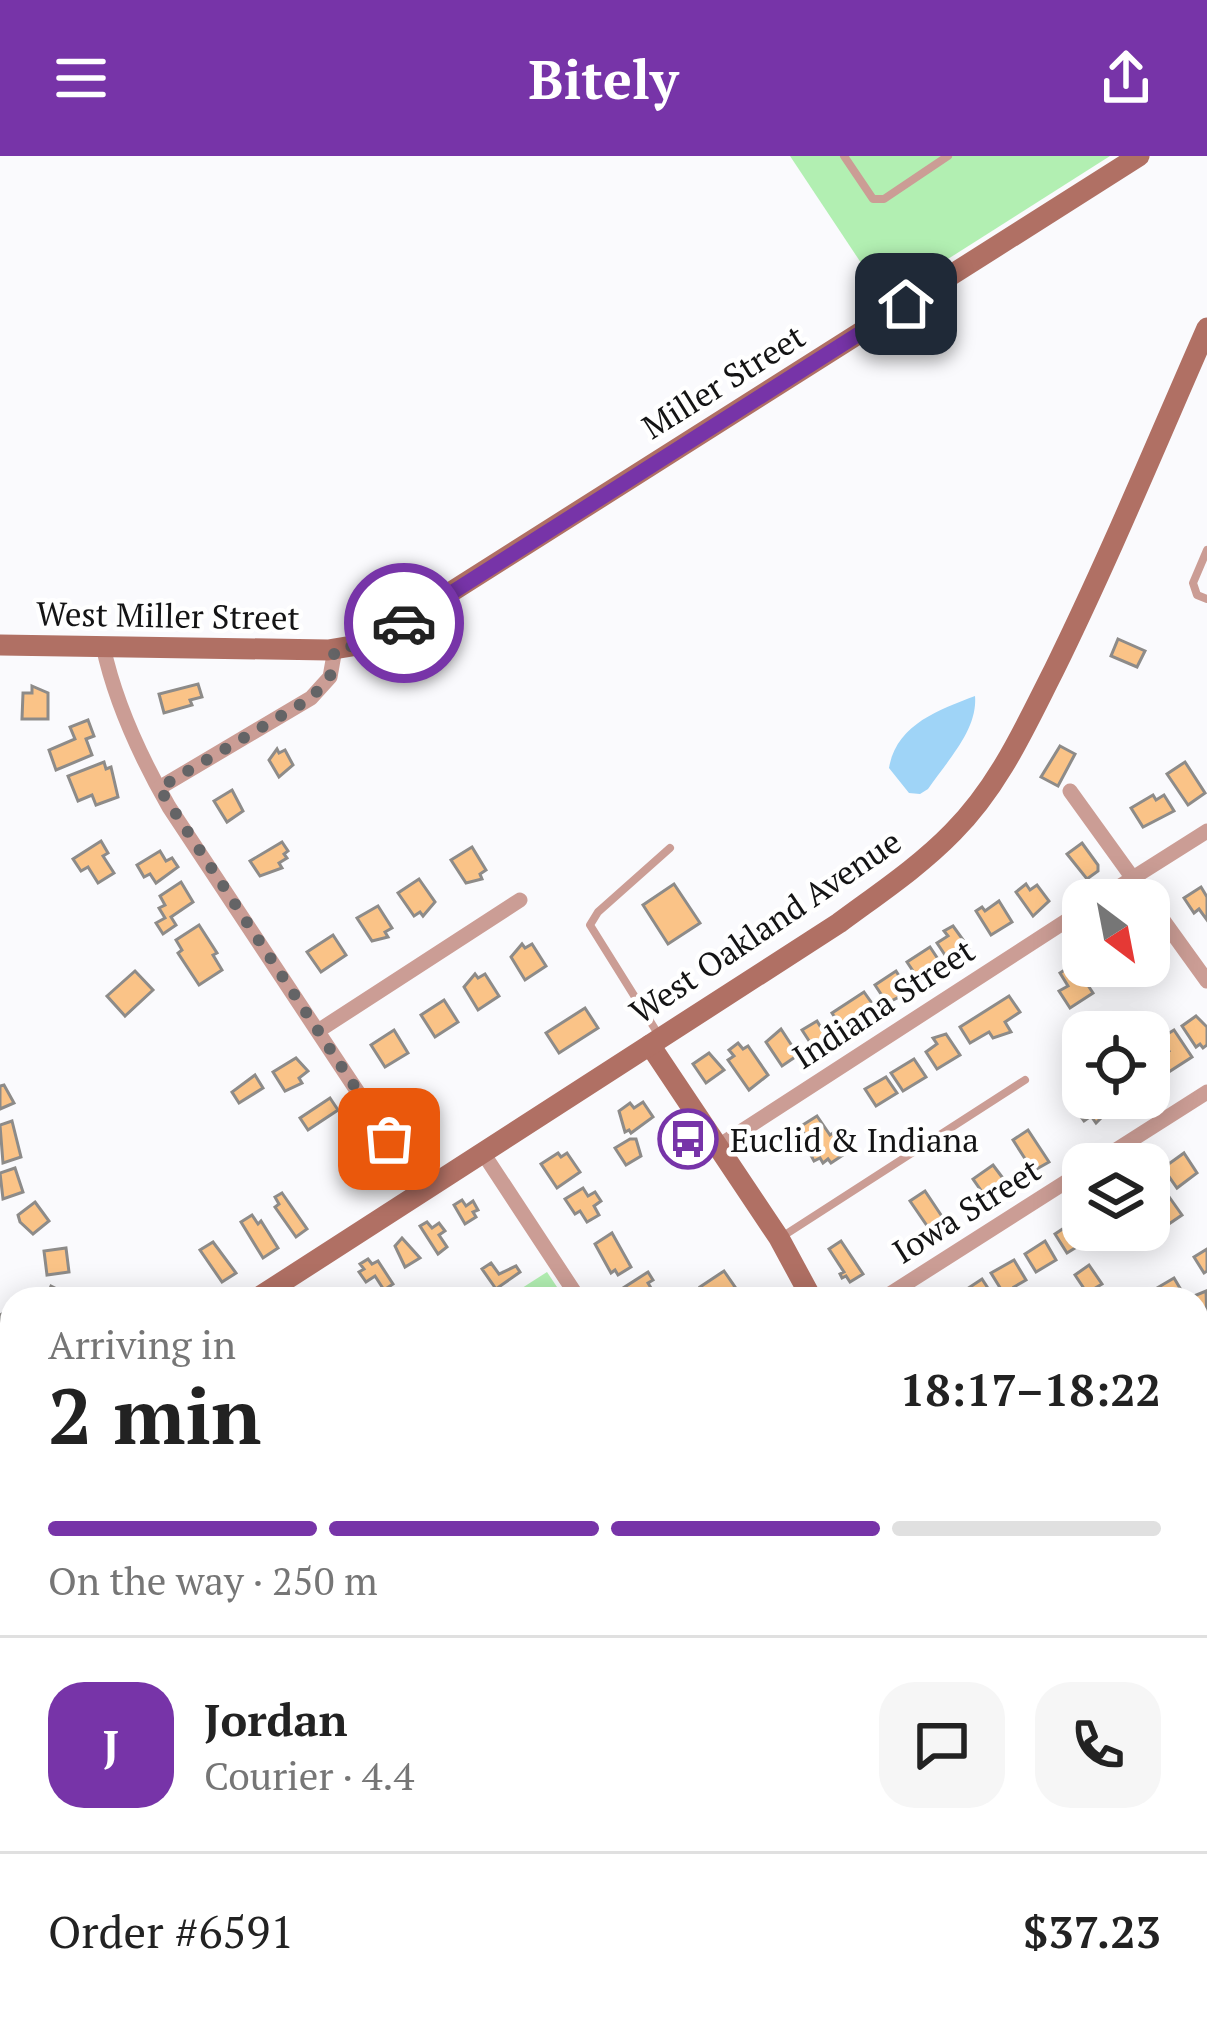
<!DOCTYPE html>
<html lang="en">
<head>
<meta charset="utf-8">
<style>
	body { margin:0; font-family:"PT Serif",serif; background:#f6f6f6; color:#222; height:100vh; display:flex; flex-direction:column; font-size:45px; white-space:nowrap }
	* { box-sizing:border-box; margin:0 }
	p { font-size:39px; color:#767676 }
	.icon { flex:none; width:66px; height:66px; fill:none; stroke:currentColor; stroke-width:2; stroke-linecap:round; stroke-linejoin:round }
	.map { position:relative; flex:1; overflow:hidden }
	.side { position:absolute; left:0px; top:1131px; width:1209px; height:747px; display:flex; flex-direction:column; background:#fff; border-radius:36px 36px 0 0; box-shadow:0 6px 30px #0003 }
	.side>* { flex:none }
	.needle { width:78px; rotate:148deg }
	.tools { position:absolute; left:1062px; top:723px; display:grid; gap:24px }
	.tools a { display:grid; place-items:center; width:108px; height:108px; border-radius:24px; background:#fff; box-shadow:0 6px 30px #0003; font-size:60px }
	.pin { position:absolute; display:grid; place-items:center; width:102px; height:102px; color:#fff; margin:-51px; border-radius:24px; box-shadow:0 6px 18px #0006 }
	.courier { position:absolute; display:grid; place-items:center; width:120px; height:120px; margin:-60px; border:9px solid #7734a8; border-radius:50%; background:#fff; color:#222; box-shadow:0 3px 15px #0007 }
	.overview em { font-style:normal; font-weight:700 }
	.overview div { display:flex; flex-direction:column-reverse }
	.overview { display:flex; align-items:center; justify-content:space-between; height:204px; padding:0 48px }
	h1 { font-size:78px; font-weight:700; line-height:90px }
	.bar { display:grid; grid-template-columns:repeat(4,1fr); gap:18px 12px; align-content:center; height:144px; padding:0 48px }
	.bar i { height:15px; border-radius:9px; background:#e0e0e0 }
	.bar .current { background:#7734a8 }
	.bar p { grid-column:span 4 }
	.line { display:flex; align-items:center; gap:30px; padding:0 48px; border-top:3px solid #e0e0e0 }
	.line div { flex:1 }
	.round { display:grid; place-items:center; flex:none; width:126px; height:126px; border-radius:36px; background:#f6f6f6 }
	header { display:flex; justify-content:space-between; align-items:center; height:156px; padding:0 48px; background:#7734a8; color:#fff; font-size:54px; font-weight:700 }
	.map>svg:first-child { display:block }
	.green { fill:#b2efb2 }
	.water { fill:#9fd4f7 }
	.building { fill:#fac387; stroke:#8d8b89; stroke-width:3 }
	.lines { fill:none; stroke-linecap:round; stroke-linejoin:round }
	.path { stroke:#7d7d7f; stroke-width:3; stroke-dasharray:9 6; stroke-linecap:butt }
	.lane { stroke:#cb9d95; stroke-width:8 }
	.street { stroke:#cb9d95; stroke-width:15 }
	.secondary { stroke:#b07064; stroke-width:21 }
	.done { stroke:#646466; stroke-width:12; stroke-dasharray:0 21.6 }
	.route { stroke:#7734a8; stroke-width:15 }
	.labels { text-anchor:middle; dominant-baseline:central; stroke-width:9; stroke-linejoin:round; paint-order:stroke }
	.street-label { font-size:33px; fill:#141415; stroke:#fff }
	.poi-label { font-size:33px; fill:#141415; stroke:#fff; text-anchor:start }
</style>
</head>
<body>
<header><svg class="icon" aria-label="menu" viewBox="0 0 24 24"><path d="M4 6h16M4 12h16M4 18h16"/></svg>Bitely<svg class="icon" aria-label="share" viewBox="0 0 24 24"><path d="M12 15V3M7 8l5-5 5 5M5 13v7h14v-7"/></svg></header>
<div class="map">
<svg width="1207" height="1876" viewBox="0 0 1207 1876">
	<rect width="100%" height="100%" fill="#fafafd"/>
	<g class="green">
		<path d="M790,0H1110L885,143Z"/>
		<path d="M547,1116L565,1143H505Z"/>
	</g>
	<path class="water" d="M975,540C978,574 947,605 928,633L920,638L909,637L889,612C896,569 938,554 975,540Z"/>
	<g class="building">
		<path d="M1118,483L1145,495L1137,511L1111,500Z"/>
		<path d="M198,528L202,541L190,544L192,549L164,557L159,538Z"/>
		<path d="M32,530L48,537V563H22L23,537H32Z"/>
		<path d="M88,564L94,580L86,583L92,599L56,614L49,594L75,583L70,571Z"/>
		<path d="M1060,590L1075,598L1058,630L1041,621Z"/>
		<path d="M277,593L279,597L285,594L293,609L279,621L269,604Z"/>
		<path d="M104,606L106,613L111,611L118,641L96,649L92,639L78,645L68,620Z"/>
		<path d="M1185,606L1205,637L1188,649L1167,618Z"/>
		<path d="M232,634L243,655L227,666L214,645Z"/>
		<path d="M1153,639L1156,644L1164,639L1174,655L1143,671L1131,652Z"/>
		<path d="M101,685L108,697L103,700L114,717L98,727L88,711L81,715L73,703Z"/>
		<path d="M282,686L288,695L284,698L287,702L279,707L282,712L260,720L250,705Z"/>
		<path d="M1082,687L1098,709V715L1087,723L1067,698Z"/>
		<path d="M472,691L486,714L480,718L482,723L466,727L451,704Z"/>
		<path d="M160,695L166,705L172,702L178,711L156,727L150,718L144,721L137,709Z"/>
		<path d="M419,723L435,746L423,760L420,756L414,760L398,737Z"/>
		<path d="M181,726L193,746L171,761L176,769L163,778L156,767L165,762L159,752L165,749L160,740Z"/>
		<path d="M674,728L700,767L668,788L643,749Z"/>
		<path d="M1026,728L1030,734L1037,729L1049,745L1033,760L1016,736Z"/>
		<path d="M1201,731L1207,741V764L1199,753L1194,757L1184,742Z"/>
		<path d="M999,745L1012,766L991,779L976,755L982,751L985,755Z"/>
		<path d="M378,750L392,772L385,776L388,781L372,785L357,762Z"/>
		<path d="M199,769L217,797L213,799L222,814L199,829L178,797L182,794L176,784Z"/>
		<path d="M953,770L969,792L949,805L937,787L948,780L944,775Z"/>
		<path d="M333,779L346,799L321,816L307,796Z"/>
		<path d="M522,788L525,792L532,788L546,810L525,824L511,801Z"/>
		<path d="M930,791L942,809L935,814L937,817L919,824L907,806Z"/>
		<path d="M1074,808L1093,837L1070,852L1059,835L1068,830L1060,817Z"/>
		<path d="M135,815L153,834L125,860L107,840Z"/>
		<path d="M896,815L909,836L887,847L875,829Z"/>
		<path d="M475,818L478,822L485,818L499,840L478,854L464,831Z"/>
		<path d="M864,836L876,853L843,874L832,857Z"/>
		<path d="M1009,840L1020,856L1005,866L1011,876L993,882L989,876L970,887L960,871Z"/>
		<path d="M444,844L458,866L435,881L421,859Z"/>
		<path d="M585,852L598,872L559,897L546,877Z"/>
		<path d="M1196,860L1207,871V889L1203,892L1200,888L1196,891L1182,870Z"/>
		<path d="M817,865L831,888L817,897L802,874Z"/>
		<path d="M781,873L798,899L782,910L766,886Z"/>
		<path d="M394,874L408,897L385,911L371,889Z"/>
		<path d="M1174,874L1192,901L1150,928L1149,908L1169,895L1161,882Z"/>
		<path d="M946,878L960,899L937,913L926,896L937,888L933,882Z"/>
		<path d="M738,887L743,893L748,890L768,919L749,934L728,904L734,900L729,894Z"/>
		<path d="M709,897L724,914L706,927L693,908Z"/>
		<path d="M296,902L308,915L299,922L302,927L285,935L273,916Z"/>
		<path d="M914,903L926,921L903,935L891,917Z"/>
		<path d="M255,919L263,932L239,947L232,936Z"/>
		<path d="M886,921L897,937L876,950L865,933Z"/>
		<path d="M1083,928V942H1104L1111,952L1096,967L1091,960L1084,965L1066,940Z"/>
		<path d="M4,929L14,947L0,953V930Z"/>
		<path d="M330,942L338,954L308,974L300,962Z"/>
		<path d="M643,946L653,961L631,977L629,974L625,976L619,955L630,947L634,952Z"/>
		<path d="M817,960L830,979L836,975L849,995L831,1007L828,1003L823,1007L820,1002L814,1005L808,994L812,991L809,982L801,974V970Z"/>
		<path d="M12,965L21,1001L3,1007L0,969Z"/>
		<path d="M1028,974L1049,1006L1033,1015L1013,984Z"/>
		<path d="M630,983H636L641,1000L626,1009L615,992Z"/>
		<path d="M558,997L561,1001L567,997L580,1016L557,1032L541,1008Z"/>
		<path d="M1184,997L1197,1017L1177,1032L1163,1012Z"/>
		<path d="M993,1009L1008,1029L987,1043L973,1023Z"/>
		<path d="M15,1012L23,1036L3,1043L0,1017Z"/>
		<path d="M1150,1014L1182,1059L1163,1072L1149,1053Z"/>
		<path d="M583,1032L588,1040L595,1036L601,1045L594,1050L599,1059L587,1066L580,1055L575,1058L565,1043Z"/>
		<path d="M925,1035L947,1068L932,1077L910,1045Z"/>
		<path d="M282,1037L307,1073L296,1081L275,1051L279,1048L275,1041Z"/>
		<path d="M462,1044L466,1050L473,1045L478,1054L473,1056L476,1061L465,1068L454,1049Z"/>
		<path d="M35,1046L49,1065L33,1078L20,1066L18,1059Z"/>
		<path d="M252,1059L258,1068L261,1065L278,1092L263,1102L241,1066Z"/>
		<path d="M1076,1064L1088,1084L1067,1097L1055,1078Z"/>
		<path d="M427,1066L432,1072L439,1067L445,1075L439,1079L447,1091L438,1098L420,1070Z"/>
		<path d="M612,1077L631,1111L618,1119L615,1114L611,1117L595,1088Z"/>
		<path d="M402,1082L420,1102L405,1111L395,1090Z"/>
		<path d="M841,1085L863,1118L850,1126L846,1120L842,1122L840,1118L844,1116L829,1093Z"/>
		<path d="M1045,1085L1056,1104L1036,1116L1025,1098Z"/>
		<path d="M213,1086L236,1117L222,1126L200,1094Z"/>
		<path d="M66,1092L69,1116L47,1119L44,1095Z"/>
		<path d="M1207,1093V1115L1204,1117L1194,1101Z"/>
		<path d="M368,1103L372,1108L378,1105L393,1128L384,1134L375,1120L366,1126L359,1116L364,1113L360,1108Z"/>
		<path d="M1014,1104L1026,1124L1014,1131L1020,1140L1007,1143L991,1117Z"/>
		<path d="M491,1107L499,1118L516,1110L520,1116L496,1133L482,1113Z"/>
		<path d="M1089,1109L1102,1128L1087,1137L1075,1119Z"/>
		<path d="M724,1115L735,1131L718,1143H708L700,1131Z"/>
		<path d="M648,1116L653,1124L648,1127L654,1137L644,1143H626L620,1134Z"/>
		<path d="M1174,1122L1184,1139L1163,1143L1157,1132Z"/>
		<path d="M982,1123L995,1143H973L967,1133Z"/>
		<path d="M51,1130L68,1139L66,1143H35L39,1135L47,1139Z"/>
		<path d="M1206,1135L1207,1165L1205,1167L1197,1159V1143L1189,1142Z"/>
		<path d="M4,1157L7,1162L12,1160V1187L5,1191L0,1182V1159Z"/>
		<path d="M1197,1281L1207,1296V1302L1197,1308Z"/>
		<path d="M12,1607V1625L6,1629L0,1615Z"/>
		<path d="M3,1662L7,1668L2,1671L12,1686V1695L5,1699L0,1697Z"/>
		<path d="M148,1866H159L166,1876H141L140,1872Z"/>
		<path d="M169,1866H193L194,1869L175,1876Z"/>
		<path d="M334,1866L337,1870L331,1874L328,1869L318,1876H299L293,1868Z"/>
		<path d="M513,1866H537L541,1876H517Z"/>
		<path d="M552,1866H575L577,1871L558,1876Z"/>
		<path d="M709,1866H724L731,1876H702L700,1873Z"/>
	</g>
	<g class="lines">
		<g class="path">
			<path d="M1197,1233L1207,1250"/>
			<path d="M1197,1310L1207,1303"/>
			<path d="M1197,1382L1207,1398"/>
		</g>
		<g class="lane">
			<path d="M844,0L873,43H884L948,0"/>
			<path d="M1207,394L1193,427L1197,439L1207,443"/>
			<path d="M660,881L590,769L598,756L670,692"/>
			<path d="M780,1082L1025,924"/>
			<path d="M1197,1585L1207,1579"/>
			<path d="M0,1607L12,1600"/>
			<path d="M1,1876L17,1866"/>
		</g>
		<g class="street">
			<path d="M103,490C115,546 141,602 169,651L424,1036"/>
			<path d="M159,632L311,542L330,521L335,493"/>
			<path d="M1070,635L1207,825"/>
			<path d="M1098,744L1207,675"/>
			<path d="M318,875L520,744"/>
			<path d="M717,991L1083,754"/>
			<path d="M483,997L579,1143"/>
			<path d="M1094,1008L1207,936"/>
			<path d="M882,1143L1083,1015"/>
			<path d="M1197,1202L1207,1195"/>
			<path d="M0,1426L12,1418"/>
			<path d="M1197,1470L1207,1464"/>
			<path d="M0,1741L12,1734"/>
			<path d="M1197,1838L1207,1831"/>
			<path d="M229,1876L244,1866"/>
			<path d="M621,1876L634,1866"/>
			<path d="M1146,1876L1159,1866"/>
		</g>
		<g class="secondary">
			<path d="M0,489L328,494L358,489L399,469L1139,0"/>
			<path d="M650,889L779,1082L812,1143"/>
			<path d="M256,1143L839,767C878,738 919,711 953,676C999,630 1025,571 1054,514C1109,402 1157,286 1207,172"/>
			<path d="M0,1308L12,1300"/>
			<path d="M1197,1749L1207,1764"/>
		</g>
	</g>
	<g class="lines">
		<path class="done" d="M389,983L159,632L311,542L330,521L335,493L358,489L404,467"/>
		<path class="route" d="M404,467L906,148"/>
	</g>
	<defs>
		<g id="bus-ring" transform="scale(3)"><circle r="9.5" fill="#fff" stroke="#7734a8" stroke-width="1.5"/><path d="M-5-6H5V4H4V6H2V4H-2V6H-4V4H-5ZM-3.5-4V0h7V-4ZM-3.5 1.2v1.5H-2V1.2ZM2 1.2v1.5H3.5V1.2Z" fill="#7734a8"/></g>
	</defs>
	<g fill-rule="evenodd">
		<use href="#bus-ring" x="688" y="983"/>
	</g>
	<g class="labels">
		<g class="street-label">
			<text transform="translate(723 225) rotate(-32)">Miller Street</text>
			<text transform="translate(168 459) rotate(1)">West Miller Street</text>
			<text transform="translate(765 770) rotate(-34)">West Oakland Avenue</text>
			<text transform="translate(883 847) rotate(-33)">Indiana Street</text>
			<text transform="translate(966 1054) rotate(-32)">Iowa Street</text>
		</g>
		<g class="poi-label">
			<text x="730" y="983">Euclid &amp; Indiana</text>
		</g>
	</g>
</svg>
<div class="tools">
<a><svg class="needle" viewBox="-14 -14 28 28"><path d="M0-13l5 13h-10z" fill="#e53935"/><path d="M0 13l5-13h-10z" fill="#767676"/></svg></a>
<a><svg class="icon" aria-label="locate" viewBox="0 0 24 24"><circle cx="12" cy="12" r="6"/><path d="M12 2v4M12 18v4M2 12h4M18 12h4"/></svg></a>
<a><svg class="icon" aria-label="layers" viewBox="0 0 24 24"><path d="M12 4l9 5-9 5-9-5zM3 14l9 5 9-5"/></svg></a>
</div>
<div class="pin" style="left:389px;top:983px;background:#ea580c"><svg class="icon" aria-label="bag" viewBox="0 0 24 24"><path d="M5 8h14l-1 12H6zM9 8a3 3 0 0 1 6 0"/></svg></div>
<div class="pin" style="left:906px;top:148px;background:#1f2937"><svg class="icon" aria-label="home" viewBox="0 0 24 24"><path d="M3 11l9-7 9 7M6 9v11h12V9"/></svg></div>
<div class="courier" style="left:404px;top:467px"><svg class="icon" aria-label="car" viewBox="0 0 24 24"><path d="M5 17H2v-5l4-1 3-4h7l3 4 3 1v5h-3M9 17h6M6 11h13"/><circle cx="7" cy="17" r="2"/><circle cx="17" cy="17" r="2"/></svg></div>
<section class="side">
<div class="overview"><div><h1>2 min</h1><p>Arriving in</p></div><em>18:17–18:22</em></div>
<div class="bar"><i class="current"></i><i class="current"></i><i class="current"></i><i></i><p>On the way · 250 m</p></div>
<div class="line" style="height:216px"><b class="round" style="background:#7734a8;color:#fff">J</b><div><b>Jordan</b><p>Courier · 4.4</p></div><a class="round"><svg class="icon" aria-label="chat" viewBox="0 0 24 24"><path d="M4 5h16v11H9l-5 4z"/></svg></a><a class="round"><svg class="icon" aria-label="phone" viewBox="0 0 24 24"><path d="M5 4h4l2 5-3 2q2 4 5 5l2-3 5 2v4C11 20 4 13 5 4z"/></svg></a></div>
<div class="line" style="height:156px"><div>Order #6591</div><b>$37.23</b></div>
</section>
</div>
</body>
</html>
